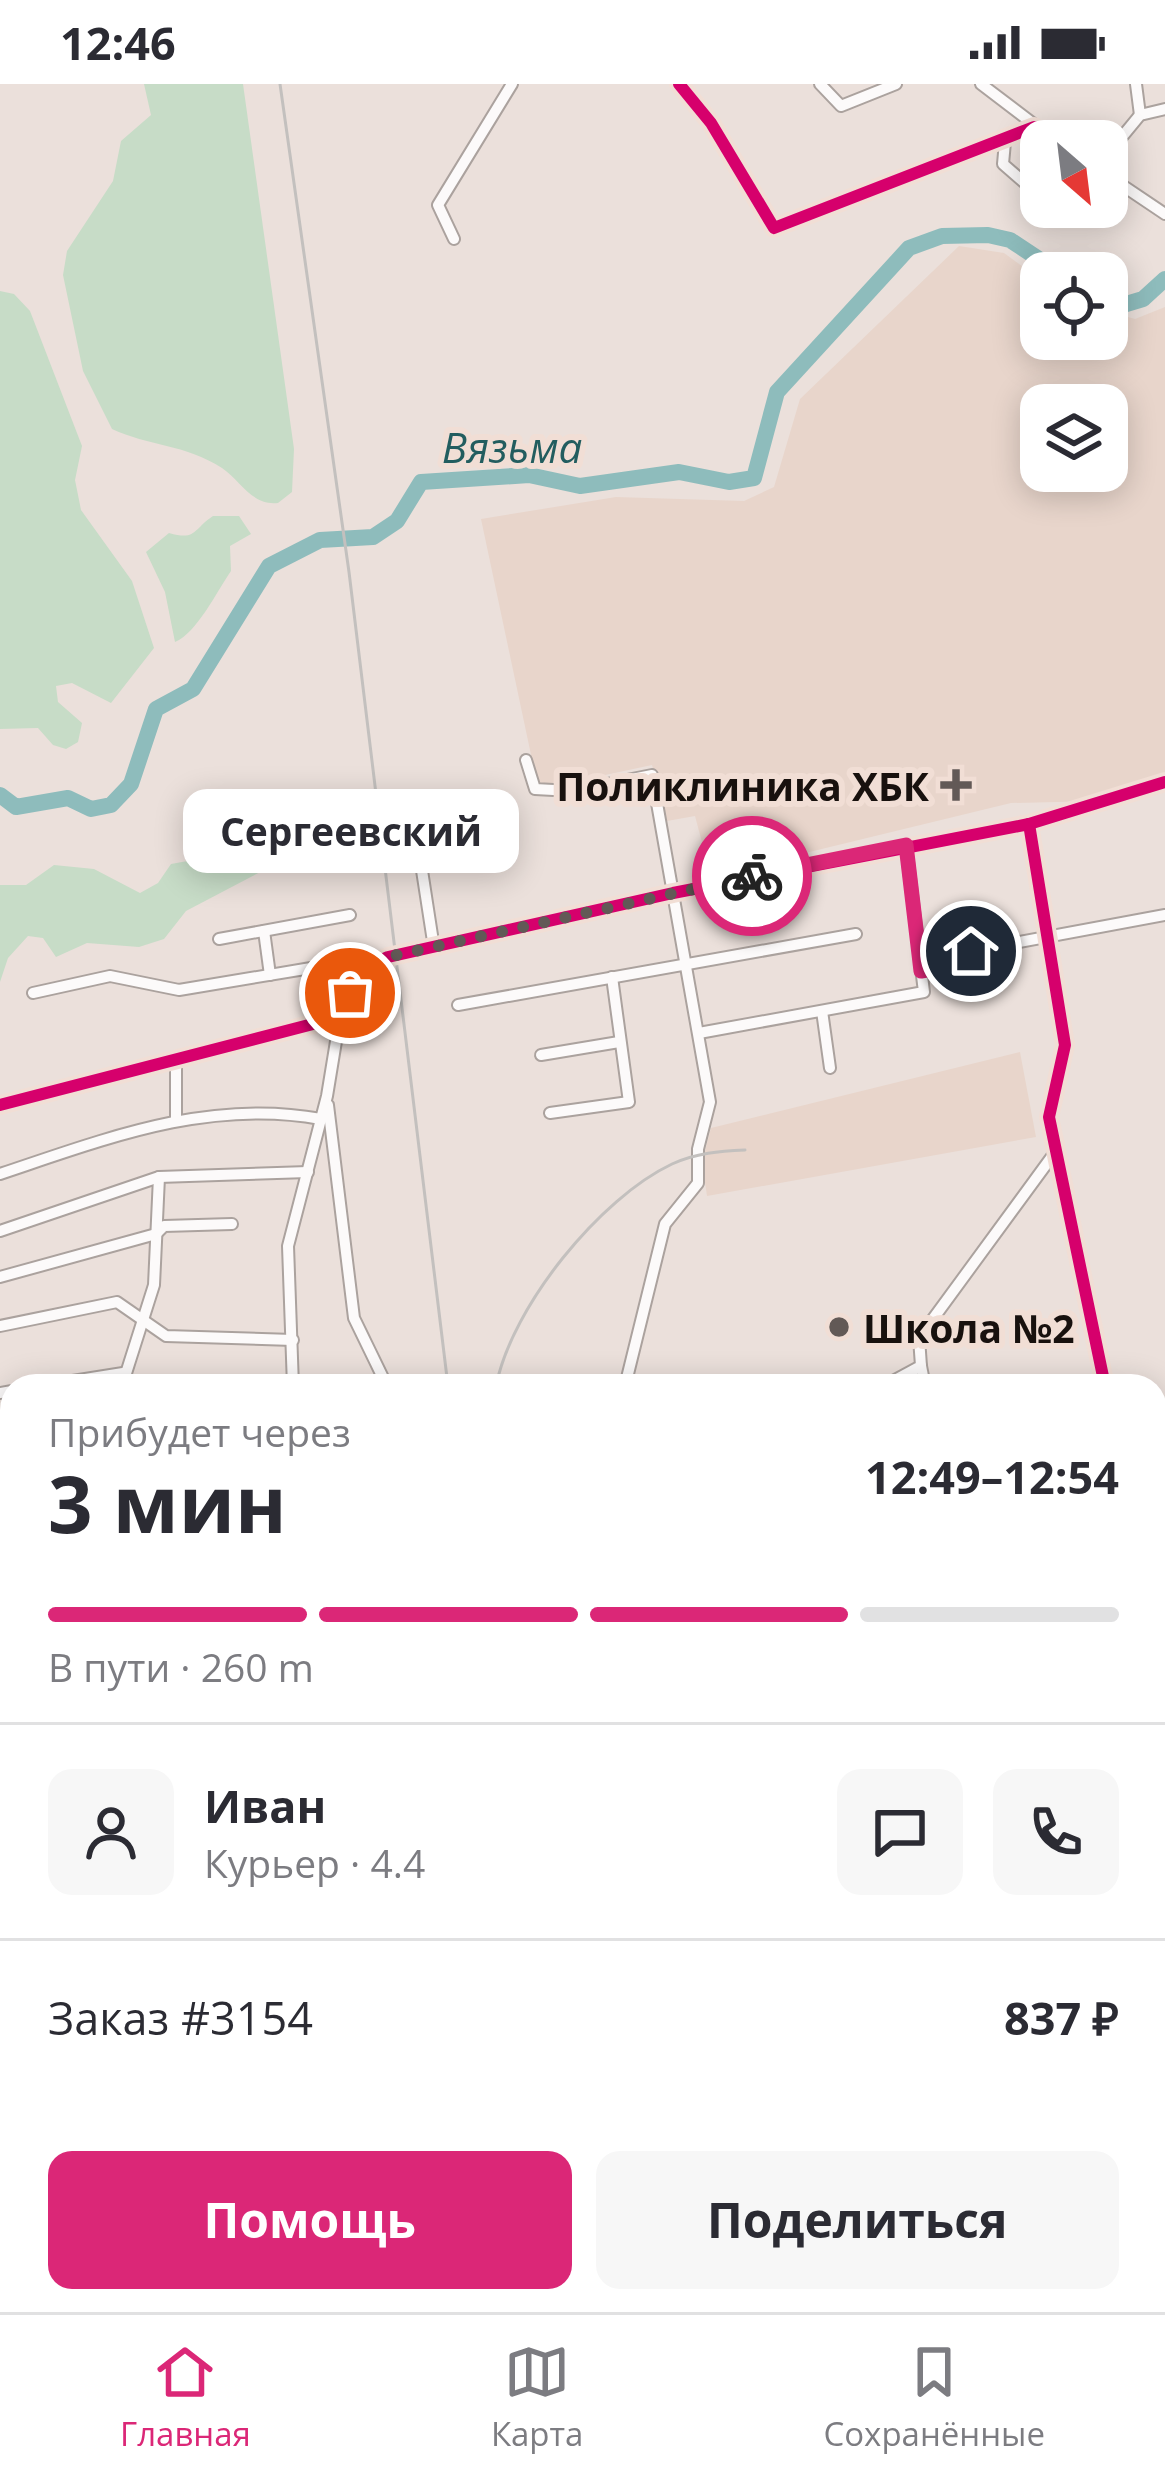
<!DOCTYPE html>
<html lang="ru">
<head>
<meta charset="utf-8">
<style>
	body { margin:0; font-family:"Open Sans",sans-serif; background:#f7f7f7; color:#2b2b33; height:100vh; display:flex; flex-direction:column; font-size:45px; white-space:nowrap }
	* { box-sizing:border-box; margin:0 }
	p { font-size:39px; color:#7c7c81 }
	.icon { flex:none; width:66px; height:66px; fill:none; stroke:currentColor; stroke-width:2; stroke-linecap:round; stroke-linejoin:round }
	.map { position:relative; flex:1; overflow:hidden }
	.panel { position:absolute; left:0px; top:1290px; width:1167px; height:939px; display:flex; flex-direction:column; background:#fff; border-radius:36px 36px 0 0; box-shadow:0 6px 30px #0003 }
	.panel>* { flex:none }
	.needle { width:78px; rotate:152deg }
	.buttons { position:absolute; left:1020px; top:36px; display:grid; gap:24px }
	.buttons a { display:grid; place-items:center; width:108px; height:108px; border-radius:24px; background:#fff; box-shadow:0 6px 30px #0003; font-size:60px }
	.pin { position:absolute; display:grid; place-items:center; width:102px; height:102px; color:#fff; margin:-51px; border:6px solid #fff; border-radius:50%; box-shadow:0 3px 12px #0007 }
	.courier { position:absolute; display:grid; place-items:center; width:120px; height:120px; margin:-60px; border:9px solid #db2777; border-radius:50%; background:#fff; color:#222; box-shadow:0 3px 15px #0007 }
	.bubble { position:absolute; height:84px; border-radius:24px; background:#fff; box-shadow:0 6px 30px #0003; font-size:39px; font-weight:700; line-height:84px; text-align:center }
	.overview em { font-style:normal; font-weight:700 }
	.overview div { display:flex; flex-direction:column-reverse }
	.overview { display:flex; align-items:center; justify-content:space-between; height:204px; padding:0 48px }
	h1 { font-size:78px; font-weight:700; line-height:90px }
	.bar { display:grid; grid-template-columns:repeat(4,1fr); gap:18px 12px; align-content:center; height:144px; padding:0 48px }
	.bar i { height:15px; border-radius:9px; background:#e1e1e2 }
	.bar .current { background:#db2777 }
	.bar p { grid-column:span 4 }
	.line { display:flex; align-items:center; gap:30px; padding:0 48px; border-top:3px solid #e1e1e2 }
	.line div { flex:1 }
	.round { display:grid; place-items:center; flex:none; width:126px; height:126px; border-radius:24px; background:#f7f7f7 }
	.action { display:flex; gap:24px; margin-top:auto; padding:24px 48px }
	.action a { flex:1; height:138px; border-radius:24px; background:#db2777; color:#fff; font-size:48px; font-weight:700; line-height:138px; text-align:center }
	.action a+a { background:#f7f7f7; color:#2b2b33 }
	.status { display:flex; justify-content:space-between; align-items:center; height:84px; padding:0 60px; background:#fff; direction:ltr }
	.status svg { height:33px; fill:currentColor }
	.tabs { display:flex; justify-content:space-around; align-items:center; height:168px; border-top:3px solid #e1e1e2; background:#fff; font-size:33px; color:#7c7c81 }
	.tabs a { display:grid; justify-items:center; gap:6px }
	.tabs .current { color:#db2777 }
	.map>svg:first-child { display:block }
	.built { fill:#e8d5cb; fill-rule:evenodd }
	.green { fill:#c7dcc7 }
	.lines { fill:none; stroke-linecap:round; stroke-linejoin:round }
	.river { stroke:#8ebcbc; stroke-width:16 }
	.minor-casing { stroke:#aba29e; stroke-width:14 }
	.major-casing { stroke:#c5c0be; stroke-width:15 }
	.minor { stroke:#fcfafa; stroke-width:10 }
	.major { stroke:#e6ece9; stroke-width:12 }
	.rail { stroke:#c3c0be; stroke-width:3 }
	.cycleway-casing { stroke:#f1ded5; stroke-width:20 }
	.cycleway { stroke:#d6006c; stroke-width:12 }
	.done { stroke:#625956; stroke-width:12; stroke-dasharray:0 21.6 }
	.route { stroke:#db2777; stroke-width:15 }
	.poi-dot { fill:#625956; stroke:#f1ded5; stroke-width:4.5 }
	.labels { text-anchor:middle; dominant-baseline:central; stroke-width:12; stroke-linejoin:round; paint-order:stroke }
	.poi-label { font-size:39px; font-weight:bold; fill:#18110e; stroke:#f1ded5; text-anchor:end }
	.water-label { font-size:42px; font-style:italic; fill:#225d5f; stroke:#f1ded5 }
</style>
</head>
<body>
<div class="status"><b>12:46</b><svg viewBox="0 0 49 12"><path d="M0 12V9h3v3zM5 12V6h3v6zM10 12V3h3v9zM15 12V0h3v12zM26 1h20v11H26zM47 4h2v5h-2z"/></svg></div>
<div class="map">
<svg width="1165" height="2228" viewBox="0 0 1165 2228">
	<rect width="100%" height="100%" fill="#ebe0db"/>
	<g class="built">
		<path d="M959,162L1004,169L1041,196V255H1107V227L1135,235L1165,223V691L1100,717L1011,719L711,792L695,732L667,737L652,681L549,703L537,699L481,435L616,413L744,417L774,403L800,315ZM1041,321H1107V387H1041Z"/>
		<path d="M1020,968L1036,1053L707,1112L702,1078L711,1044Z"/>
	</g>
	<g class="green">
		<path d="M144,0H243L294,365L292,408L278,419C252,422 241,397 222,384C185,360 148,362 112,345L83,287L63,191L67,167L113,97L121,57L151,31Z"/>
		<path d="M0,207L14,210L30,227L82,362L75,396L81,426L132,497L154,564L111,619L72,599L56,602L58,618L82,639L78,658L66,665L53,661L38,644L0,645Z"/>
		<path d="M213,432H239L251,450L230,462L231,487C217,507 197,549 175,558L165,508L146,468L169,449C197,457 193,445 213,432Z"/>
		<path d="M235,738L258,753L288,752L296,762L287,774L186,827L164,855L139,863L87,859L56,873L43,854L28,852L8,874L0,898V801H26L54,781L94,785L140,809L158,799L171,780L210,773L215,743Z"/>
		<path d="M1155,1721L1165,1731V2148H1155Z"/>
	</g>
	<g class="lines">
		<g class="river">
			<path d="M1107,214L1123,221L1143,215L1165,195"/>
			<path d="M0,711L16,723L68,714L91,725L111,721L131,700L156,625L193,605L269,482L320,456L373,453L397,437L421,398L529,391L580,402L679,388L729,398L754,394L777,308L909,164L942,152L988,151L1010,156L1060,189"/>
		</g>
		<g class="minor-casing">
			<g id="minor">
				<path d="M679,0L711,39L774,144L1034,43"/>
				<path d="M820,0L841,22L896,0"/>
				<path d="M981,0L1056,57"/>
				<path d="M1136,0L1140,31"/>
				<path d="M1005,58L1003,80L1041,113"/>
				<path d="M1107,71L1140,31L1165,25"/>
				<path d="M1107,91L1165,130"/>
				<path d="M454,155L438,121L512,0"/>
				<path d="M526,676L535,705L572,707L652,691L710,1018L698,1065V1099L665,1140L625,1302"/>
				<path d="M1029,740L1065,961L1049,1033L1105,1302"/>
				<path d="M419,767L434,864"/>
				<path d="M264,847L270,891"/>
				<path d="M219,855L350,831"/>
				<path d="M921,887L973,877L971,867L1165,831"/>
				<path d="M33,909L110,892L179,906L311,884L360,886"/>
				<path d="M458,921L856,850"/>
				<path d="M822,927L830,984"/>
				<path d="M699,949L924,908L906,761"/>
				<path d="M541,971L619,958"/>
				<path d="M176,973V1034"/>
				<path d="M0,1021L340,933L360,886L388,873L673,809L1029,740L1165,698"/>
				<path d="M328,1021L354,1234L387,1302"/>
				<path d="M550,1029L629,1018L612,893"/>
				<path d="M0,1090C105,1055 209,1014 321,1035"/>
				<path d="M0,1147L159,1093L308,1088"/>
				<path d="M0,1193L156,1150L164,1142L232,1140"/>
				<path d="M0,1242L117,1218L166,1252L293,1256"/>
				<path d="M921,1282L925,1302"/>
				<path d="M41,1302L123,1289"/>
				<path d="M122,1302L154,1201L159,1093"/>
				<path d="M293,1302L288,1162L327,1012L340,933"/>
				<path d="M884,1302L921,1282L919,1254L1056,1067"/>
				<path d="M0,1309L12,1307"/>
				<path d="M1155,1410L1165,1407"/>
				<path d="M0,1484L12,1485"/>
				<path d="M1155,1546L1165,1598"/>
				<path d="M0,1811L12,1809"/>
				<path d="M0,1981L12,1980"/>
				<path d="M1155,2154L1165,2153"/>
				<path d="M209,2217L211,2228"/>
				<path d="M71,2221L107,2217"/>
			</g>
		</g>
		<g class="major-casing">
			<g id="major">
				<path d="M1155,1606L1165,1595"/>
				<path d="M1024,2228L1025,2217"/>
			</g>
		</g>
		<use href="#minor" class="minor"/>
		<use href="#major" class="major"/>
		<g class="rail">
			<path d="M280,0L349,488L448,1302"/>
			<path d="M496,1302C512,1222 600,1114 672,1080C696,1069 720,1067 745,1066"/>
			<path d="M568,2217L570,2228"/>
		</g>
		<g class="cycleway-casing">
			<g id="cycleway">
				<path d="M679,0L711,39L774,144L1034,43"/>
				<path d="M1029,740L1065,961L1049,1033L1105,1302"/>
				<path d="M0,1021L340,933L360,886L388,873L673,809L1029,740L1165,698"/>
			</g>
		</g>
		<use href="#cycleway" class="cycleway"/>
	</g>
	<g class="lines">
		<path class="done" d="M350,909L360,886L388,873L752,792"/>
		<path class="route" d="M752,792L906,761L921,887L973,878L971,867"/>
	</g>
	<g class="poi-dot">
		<path d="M950 683h12v12h12v12h-12v12h-12v-12h-12v-12h12z"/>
		<circle cx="839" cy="1243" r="12"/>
	</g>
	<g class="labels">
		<g class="poi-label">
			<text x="929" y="701">Поликлиника ХБК</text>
			<text x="863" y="1243" text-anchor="start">Школа №2</text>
		</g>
		<g class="water-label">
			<text x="512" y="362">Вязьма</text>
		</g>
	</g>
</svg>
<div class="buttons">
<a><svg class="needle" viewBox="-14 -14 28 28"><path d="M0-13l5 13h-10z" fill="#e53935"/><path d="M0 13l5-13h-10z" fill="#7c7c81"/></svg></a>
<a><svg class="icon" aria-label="locate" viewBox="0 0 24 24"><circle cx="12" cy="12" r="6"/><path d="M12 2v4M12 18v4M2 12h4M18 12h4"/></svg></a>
<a><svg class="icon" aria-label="layers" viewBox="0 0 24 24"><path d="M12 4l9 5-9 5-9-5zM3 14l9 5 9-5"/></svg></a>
</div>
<div class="pin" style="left:350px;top:909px;background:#ea580c"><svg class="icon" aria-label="bag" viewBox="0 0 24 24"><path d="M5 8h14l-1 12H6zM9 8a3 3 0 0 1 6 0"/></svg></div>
<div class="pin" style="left:971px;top:867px;background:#1f2937"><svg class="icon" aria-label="home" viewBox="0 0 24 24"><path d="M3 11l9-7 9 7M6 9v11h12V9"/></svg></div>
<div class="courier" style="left:752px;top:792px"><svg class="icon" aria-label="bike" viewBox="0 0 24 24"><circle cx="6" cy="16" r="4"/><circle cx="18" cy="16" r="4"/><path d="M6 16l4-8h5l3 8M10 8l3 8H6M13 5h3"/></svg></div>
<div class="bubble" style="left:183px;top:705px;width:336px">Сергеевский</div>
<section class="panel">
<div class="overview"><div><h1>3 мин</h1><p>Прибудет через</p></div><em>12:49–12:54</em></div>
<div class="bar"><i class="current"></i><i class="current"></i><i class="current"></i><i></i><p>В пути · 260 m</p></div>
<div class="line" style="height:216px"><a class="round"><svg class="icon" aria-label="person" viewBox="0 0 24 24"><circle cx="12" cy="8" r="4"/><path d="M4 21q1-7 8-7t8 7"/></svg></a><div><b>Иван</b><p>Курьер · 4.4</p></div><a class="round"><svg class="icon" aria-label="chat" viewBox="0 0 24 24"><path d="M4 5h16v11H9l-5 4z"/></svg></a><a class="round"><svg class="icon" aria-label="phone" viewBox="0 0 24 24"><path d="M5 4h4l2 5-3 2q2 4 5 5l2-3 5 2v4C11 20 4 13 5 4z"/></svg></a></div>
<div class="line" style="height:156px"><div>Заказ #3154</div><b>837 ₽</b></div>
<div class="action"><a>Помощь</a><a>Поделиться</a></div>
</section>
</div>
<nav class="tabs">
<a class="current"><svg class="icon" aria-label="home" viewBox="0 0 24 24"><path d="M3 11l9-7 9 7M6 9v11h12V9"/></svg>Главная</a>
<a><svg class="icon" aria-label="map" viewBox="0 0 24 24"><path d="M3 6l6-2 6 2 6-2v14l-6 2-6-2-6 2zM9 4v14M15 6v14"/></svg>Карта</a>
<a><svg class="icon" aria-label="saved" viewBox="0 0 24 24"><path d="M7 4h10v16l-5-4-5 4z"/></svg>Сохранённые</a>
</nav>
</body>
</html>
